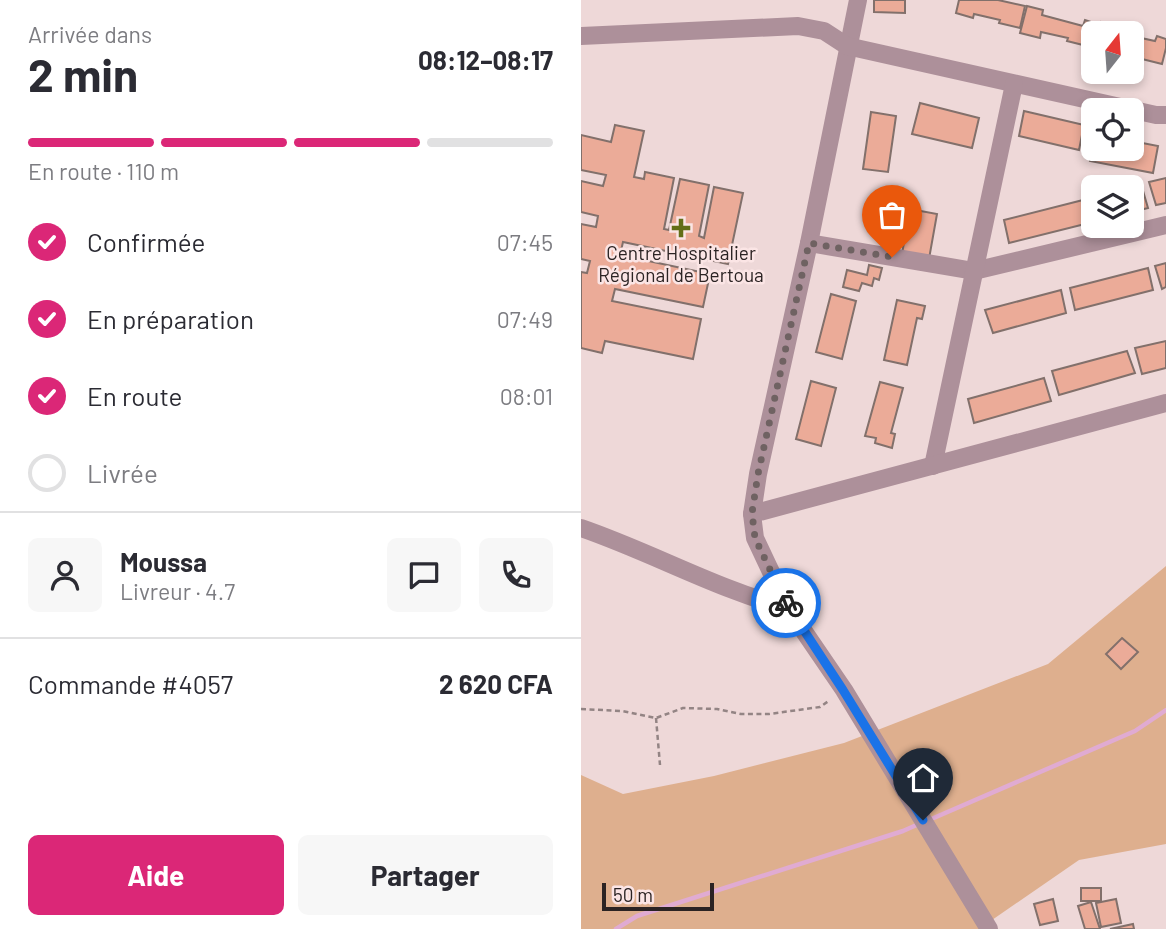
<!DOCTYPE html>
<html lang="fr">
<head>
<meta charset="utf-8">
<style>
	body { margin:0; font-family:Barlow,sans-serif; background:#f7f7f7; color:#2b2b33; height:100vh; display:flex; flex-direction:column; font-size:26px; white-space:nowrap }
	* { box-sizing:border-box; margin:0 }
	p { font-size:23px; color:#7c7c81 }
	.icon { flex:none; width:38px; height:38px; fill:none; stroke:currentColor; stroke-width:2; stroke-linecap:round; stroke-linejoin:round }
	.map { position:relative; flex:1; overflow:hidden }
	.details { display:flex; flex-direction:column; background:#fff; width:581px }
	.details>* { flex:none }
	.needle { width:46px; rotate:17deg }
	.tools { position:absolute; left:500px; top:21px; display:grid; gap:14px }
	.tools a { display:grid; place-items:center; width:63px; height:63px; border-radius:10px; background:#fff; box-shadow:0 4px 10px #0003; font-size:35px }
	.scale { position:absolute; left:21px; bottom:18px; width:112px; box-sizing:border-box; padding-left:7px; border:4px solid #2b2323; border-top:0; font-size:19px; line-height:24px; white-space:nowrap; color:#2b2323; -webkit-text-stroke:5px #fbe5e5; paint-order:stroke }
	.pin { position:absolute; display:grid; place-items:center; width:60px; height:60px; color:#fff; margin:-72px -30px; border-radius:50% 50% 50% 0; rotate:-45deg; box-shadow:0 0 7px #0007 }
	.pin .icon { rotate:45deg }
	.courier { position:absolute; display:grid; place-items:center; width:70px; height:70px; margin:-35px; border:5px solid #1a73e8; border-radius:50%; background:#fff; color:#222; box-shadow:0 2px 9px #0007 }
	.overview em { font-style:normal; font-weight:700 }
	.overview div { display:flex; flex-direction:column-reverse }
	.overview { display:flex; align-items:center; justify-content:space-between; height:119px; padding:0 28px }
	h1 { font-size:46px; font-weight:700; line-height:52px }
	.bar { display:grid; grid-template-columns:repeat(4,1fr); gap:10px 7px; align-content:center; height:84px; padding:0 28px }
	.bar i { height:9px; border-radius:5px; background:#e1e1e2 }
	.bar .on { background:#db2777 }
	.bar p { grid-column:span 4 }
	.line { display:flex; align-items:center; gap:18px; padding:0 28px; border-top:2px solid #e1e1e2 }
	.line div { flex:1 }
	.round { display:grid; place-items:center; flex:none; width:74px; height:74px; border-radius:10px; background:#f7f7f7 }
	ol { padding:0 28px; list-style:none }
	li { display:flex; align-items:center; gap:21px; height:77px }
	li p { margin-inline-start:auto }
	li .icon { padding:7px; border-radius:50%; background:#db2777; color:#fff; stroke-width:4 }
	li:last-child { color:#7c7c81 }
	li i { width:38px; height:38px; border:4px solid #e1e1e2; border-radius:50% }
	.action { display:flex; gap:14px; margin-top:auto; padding:14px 28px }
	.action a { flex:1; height:80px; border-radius:10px; background:#db2777; color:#fff; font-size:28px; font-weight:700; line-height:80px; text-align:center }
	.action a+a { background:#f7f7f7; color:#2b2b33 }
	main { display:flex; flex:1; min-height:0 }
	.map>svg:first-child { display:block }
	.green { fill:#deaf8e }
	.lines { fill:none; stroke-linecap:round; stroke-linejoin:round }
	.stream { stroke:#e0abd2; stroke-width:4.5 }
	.building { fill:#ebab98; stroke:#82706b; stroke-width:2 }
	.path { stroke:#938484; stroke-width:2.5; stroke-dasharray:5 3.5; stroke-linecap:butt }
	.minor { stroke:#ad909a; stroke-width:18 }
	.done { stroke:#6f6262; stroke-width:7; stroke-dasharray:0 12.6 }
	.route { stroke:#1a73e8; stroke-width:9 }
	.poi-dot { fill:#636e17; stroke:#fbe5e5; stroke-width:2.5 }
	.labels { text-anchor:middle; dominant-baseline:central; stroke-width:5; stroke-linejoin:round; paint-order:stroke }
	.poi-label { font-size:19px; fill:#2b2323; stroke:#fbe5e5 }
</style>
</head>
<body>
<main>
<section class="details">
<div class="overview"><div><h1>2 min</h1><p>Arrivée dans</p></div><em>08:12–08:17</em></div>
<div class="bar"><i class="on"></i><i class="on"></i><i class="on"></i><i></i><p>En route · 110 m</p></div>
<ol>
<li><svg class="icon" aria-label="check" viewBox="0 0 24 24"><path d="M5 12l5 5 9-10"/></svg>Confirmée<p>07:45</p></li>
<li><svg class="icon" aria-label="check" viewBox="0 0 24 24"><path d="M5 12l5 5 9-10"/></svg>En préparation<p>07:49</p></li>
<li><svg class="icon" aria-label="check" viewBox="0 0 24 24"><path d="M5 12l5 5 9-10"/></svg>En route<p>08:01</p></li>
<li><i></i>Livrée</li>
</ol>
<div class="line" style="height:126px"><a class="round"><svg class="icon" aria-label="person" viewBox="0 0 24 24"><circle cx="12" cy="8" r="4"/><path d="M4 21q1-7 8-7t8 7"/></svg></a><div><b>Moussa</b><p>Livreur · 4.7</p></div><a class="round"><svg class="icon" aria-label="chat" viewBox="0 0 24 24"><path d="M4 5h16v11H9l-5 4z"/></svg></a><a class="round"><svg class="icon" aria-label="phone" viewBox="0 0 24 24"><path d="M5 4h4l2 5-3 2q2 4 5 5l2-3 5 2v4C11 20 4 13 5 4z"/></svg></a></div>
<div class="line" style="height:91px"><div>Commande #4057</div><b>2 620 CFA</b></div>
<div class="action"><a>Aide</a><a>Partager</a></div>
</section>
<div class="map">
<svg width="585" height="929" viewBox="0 0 585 929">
	<rect width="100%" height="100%" fill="#eed8d8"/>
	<path class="green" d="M585,566V844L498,860L398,929H0V775L42,794L133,776L263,743L467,664Z"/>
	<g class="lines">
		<g class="stream">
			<path d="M348,820L554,731L585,710"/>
			<path d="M35,929L56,916L322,831L340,823"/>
		</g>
	</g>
	<g class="building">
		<path d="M293,0H324V13L293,12Z"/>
		<path d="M378,0H417L444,6L439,28L418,23L419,20L393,14L392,18L375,13Z"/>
		<path d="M446,6L462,10L461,15L502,26L504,20L516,24L510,47L486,41L487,38L460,32L459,38L439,33Z"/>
		<path d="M520,22L533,26L532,31L540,33H517Z"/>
		<path d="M551,36L574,41L576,36L585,39V48L581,64L561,59L562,54L551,51Z"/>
		<path d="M339,103L398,118L391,148L331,134Z"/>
		<path d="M443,111L503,125L498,150L438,136Z"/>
		<path d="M290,112L315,116L307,172L282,169Z"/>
		<path d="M34,125L63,131L53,177L63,179L64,172L93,178L83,229L88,230L99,179L128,185L118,236L123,238L133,187L162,193L147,264L42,242L39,255L129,274L122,307L34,289L31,301L120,319L112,359L24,341L21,353L0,348V272L6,273L9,261L0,259V224L15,227L17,216L0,212V181L22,186L25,175L0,170V135L30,142Z"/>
		<path d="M513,141V149H551V141L577,146L572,173L509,161Z"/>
		<path d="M585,178V203L575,205L568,182Z"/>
		<path d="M560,184L567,208L551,212V187H548Z"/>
		<path d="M502,200L508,223L428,243L423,220Z"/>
		<path d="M329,209L356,214L346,270L319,265Z"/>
		<path d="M585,263V287L581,289L574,266Z"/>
		<path d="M288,265L301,268L298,280L293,278L291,286L281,283L278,291L262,287L266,270L286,275Z"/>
		<path d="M567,268L572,290L494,310L489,288Z"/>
		<path d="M480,290L485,313L412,333L404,310Z"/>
		<path d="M250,294L275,301L261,359L235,352Z"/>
		<path d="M316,300L344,306L341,319L336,318L326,365L303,360Z"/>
		<path d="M585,341V368L561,374L554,348Z"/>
		<path d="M546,351L554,373L478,395L471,371Z"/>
		<path d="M463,378L470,401L393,423L387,399Z"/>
		<path d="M230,381L255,388L240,446L215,439Z"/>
		<path d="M299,382L322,388L310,433L314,434L311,448L294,443L295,438L284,436Z"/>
		<path d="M541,638L557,652L540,669L525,654Z"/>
		<rect x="500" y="888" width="20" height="13"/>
		<path d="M472,899L477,921L459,925L453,904Z"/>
		<path d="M535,899L540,923L520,927L515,903Z"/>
		<path d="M510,902L519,929H504L497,906Z"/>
		<path d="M552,924L553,929H529Z"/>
	</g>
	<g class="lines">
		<g class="path">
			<path d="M0,709L41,711L75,718L102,708L136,709L160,714H188L239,707L249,700"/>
			<path d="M75,718L79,765"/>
		</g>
		<g class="minor">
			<path d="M277,0L228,243L177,474L171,514L174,538L207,608L263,690L408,929"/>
			<path d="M0,36L217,26L243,31L266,46L575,115H585"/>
			<path d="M228,243L393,271L585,225"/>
			<path d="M352,466L433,84"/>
			<path d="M171,514L585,403"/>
			<path d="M0,528C70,552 135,589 207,608"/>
		</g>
	</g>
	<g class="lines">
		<path class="done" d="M205,603L174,538L171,513L177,474L228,243L311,257"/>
		<path class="route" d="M205,603L262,690L342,820"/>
	</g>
	<path class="poi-dot" d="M96.5 217.5h7v7h7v7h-7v7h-7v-7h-7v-7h7z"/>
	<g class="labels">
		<g class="poi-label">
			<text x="100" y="252">Centre Hospitalier<tspan x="100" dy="22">Régional de Bertoua</tspan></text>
		</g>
	</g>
</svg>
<div class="tools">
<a><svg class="needle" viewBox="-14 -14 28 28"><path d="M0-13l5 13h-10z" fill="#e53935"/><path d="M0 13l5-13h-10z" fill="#7c7c81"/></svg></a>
<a><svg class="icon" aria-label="locate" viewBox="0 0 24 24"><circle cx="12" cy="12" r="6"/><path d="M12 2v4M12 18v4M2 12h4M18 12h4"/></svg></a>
<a><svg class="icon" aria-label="layers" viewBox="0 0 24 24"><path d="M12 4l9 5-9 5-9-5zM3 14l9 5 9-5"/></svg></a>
</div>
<div class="scale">50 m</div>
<div class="pin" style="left:311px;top:257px;background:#ea580c"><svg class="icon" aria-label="bag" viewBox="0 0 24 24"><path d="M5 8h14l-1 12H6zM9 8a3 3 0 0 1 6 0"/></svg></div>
<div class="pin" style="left:342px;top:820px;background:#1f2937"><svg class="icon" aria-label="home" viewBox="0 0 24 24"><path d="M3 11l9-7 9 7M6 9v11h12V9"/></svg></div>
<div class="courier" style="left:205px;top:603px"><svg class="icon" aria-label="bike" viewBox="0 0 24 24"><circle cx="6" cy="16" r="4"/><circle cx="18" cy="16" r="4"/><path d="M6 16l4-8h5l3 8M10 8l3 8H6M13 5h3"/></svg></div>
</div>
</main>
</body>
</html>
